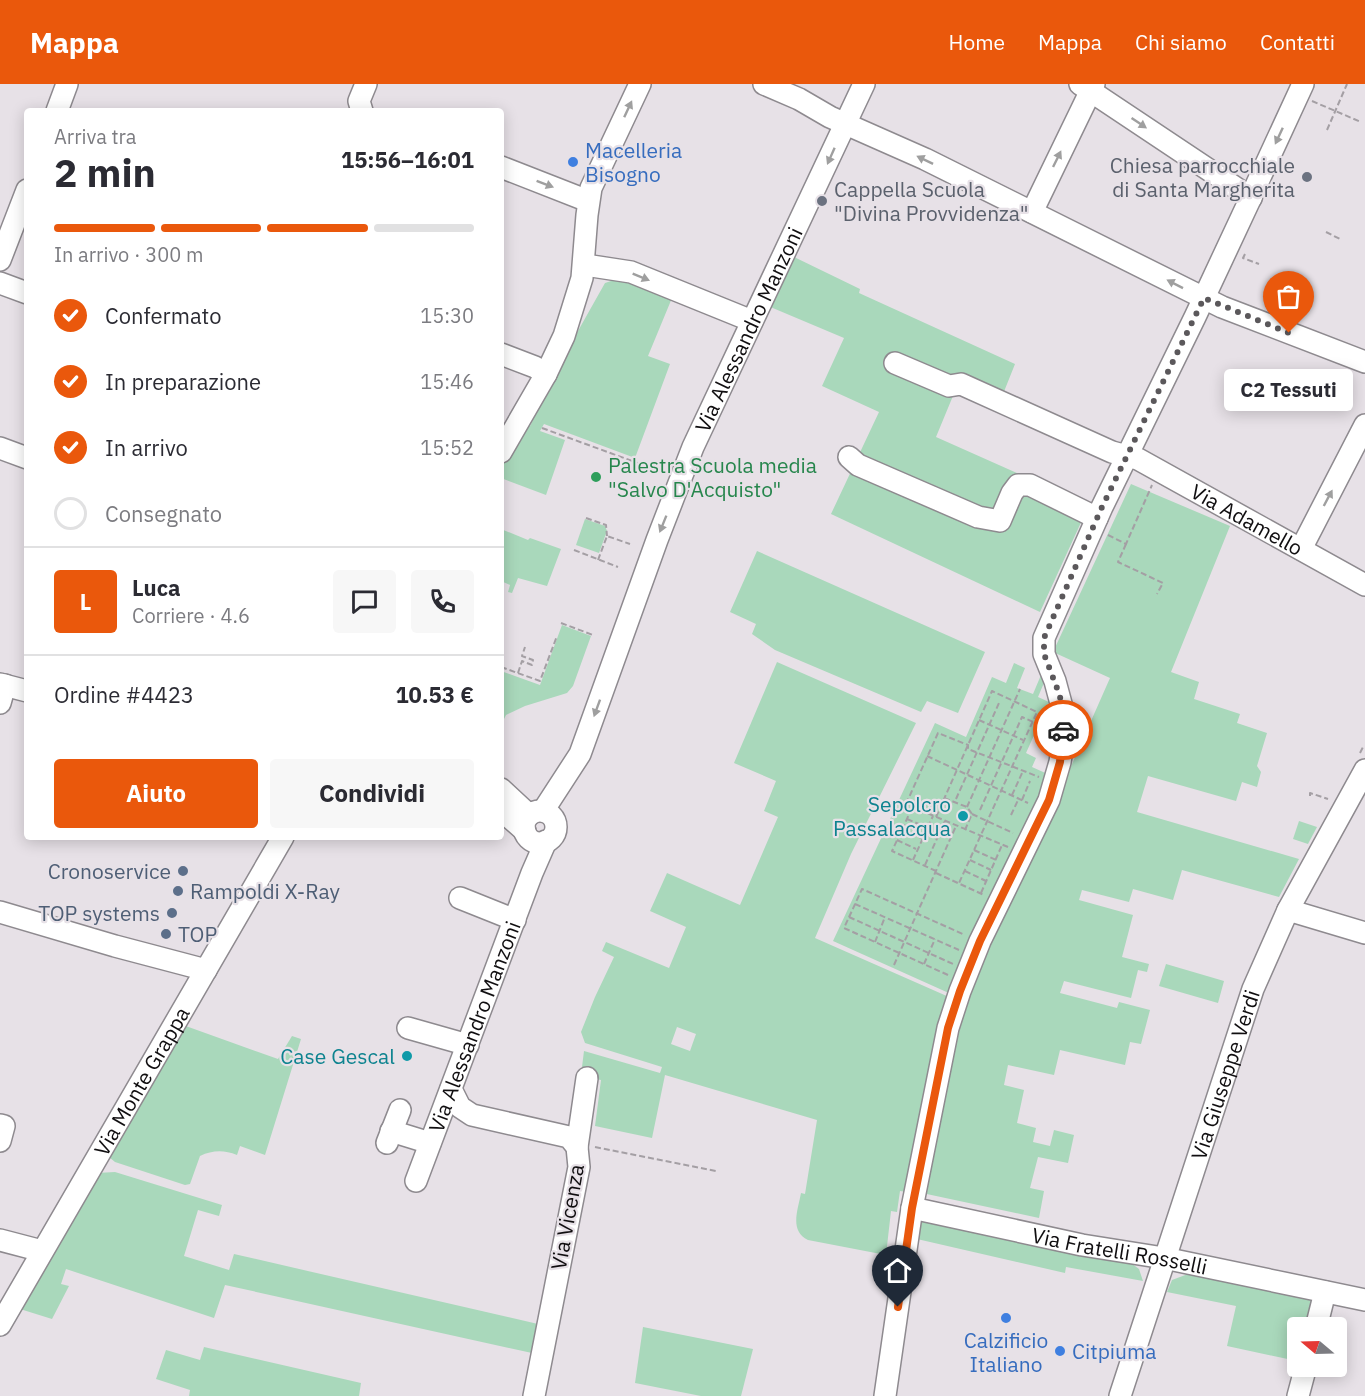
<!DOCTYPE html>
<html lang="it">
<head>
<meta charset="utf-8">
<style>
	body { margin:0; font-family:"IBM Plex Sans",sans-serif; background:#f7f7f7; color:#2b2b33; height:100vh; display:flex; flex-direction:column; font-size:22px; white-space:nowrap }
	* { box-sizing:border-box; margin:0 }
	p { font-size:20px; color:#7c7c81 }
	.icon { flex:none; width:33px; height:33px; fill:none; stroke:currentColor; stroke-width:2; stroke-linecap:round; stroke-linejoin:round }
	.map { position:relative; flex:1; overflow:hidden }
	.panel { position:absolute; left:24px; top:24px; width:480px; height:732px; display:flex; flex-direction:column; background:#fff; border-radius:6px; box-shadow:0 3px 15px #0003 }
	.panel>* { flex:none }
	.needle { width:39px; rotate:289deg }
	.tools { position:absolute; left:1287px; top:1233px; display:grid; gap:12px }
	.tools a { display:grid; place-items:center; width:60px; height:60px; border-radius:6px; background:#fff; box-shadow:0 3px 15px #0003; font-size:30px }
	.pin { position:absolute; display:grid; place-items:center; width:51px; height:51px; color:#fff; margin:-62px -26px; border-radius:50% 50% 50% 0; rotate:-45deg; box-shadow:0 0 6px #0007 }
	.pin .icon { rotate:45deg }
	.courier { position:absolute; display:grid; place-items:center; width:60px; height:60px; margin:-30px; border:4px solid #ea580c; border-radius:50%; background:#fff; color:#222; box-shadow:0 2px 8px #0007 }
	.bubble { position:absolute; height:42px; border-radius:6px; background:#fff; box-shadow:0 3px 15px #0003; font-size:20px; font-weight:800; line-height:42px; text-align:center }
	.head em { font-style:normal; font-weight:800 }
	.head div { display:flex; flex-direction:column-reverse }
	.head { display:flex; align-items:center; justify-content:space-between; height:102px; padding:0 30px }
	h1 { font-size:39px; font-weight:800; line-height:45px }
	.bar { display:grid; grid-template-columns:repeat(4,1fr); gap:9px 6px; align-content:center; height:72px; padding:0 30px }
	.bar i { height:8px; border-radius:4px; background:#e1e1e2 }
	.bar .active { background:#ea580c }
	.bar p { grid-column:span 4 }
	.line { display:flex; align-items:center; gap:15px; padding:0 30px; border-top:2px solid #e1e1e2 }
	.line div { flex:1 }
	.round { display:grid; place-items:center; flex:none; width:63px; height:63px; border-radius:6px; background:#f7f7f7 }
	ol { padding:0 30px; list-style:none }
	li { display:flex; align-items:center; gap:18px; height:66px }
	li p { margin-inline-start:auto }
	li .icon { padding:6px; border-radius:50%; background:#ea580c; color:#fff; stroke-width:4 }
	li:last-child { color:#7c7c81 }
	li i { width:33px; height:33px; border:3px solid #e1e1e2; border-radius:50% }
	.cta { display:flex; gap:12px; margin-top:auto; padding:12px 30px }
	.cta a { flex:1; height:69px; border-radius:6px; background:#ea580c; color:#fff; font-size:24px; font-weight:800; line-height:69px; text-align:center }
	.cta a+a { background:#f7f7f7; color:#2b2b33 }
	header { display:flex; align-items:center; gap:36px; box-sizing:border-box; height:84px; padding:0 30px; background:#ea580c; color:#fff }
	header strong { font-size:28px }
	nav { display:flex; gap:33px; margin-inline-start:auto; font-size:21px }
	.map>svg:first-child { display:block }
	.green { fill:#a9d8bb; fill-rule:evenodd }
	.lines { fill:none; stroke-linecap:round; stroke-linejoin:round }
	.minor-casing { stroke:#8e8a8f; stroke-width:24 }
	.path { stroke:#a49fa4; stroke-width:2; stroke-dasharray:6 3; stroke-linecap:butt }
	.minor { stroke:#fff; stroke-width:21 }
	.oneway { fill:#9f9f9f }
	.done { stroke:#5b585b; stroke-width:6; stroke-dasharray:0 10.8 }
	.route { stroke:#ea580c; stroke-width:8 }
	.shop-dot { fill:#3f7fe0; stroke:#e7e1e7; stroke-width:2 }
	.worship-dot { fill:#6b7280; stroke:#e7e1e7; stroke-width:2 }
	.leisure-dot { fill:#2e9e5b; stroke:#e7e1e7; stroke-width:2 }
	.culture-dot { fill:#0f9aa8; stroke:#e7e1e7; stroke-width:2 }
	.service-dot { fill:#5c6f8a; stroke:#e7e1e7; stroke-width:2 }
	.labels { text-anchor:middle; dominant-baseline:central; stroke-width:4.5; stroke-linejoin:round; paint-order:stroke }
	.shop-label { font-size:21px; fill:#366cbe; stroke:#e7e1e7; text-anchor:start }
	.worship-label { font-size:21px; fill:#5b616d; stroke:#e7e1e7; text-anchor:end }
	.street-label { font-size:21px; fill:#100e10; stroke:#e7e1e7 }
	.leisure-label { font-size:21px; fill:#27864d; stroke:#e7e1e7; text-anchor:start }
	.culture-label { font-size:21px; fill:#0d838f; stroke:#e7e1e7; text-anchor:end }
	.service-label { font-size:21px; fill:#4e5e75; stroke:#e7e1e7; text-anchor:end }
</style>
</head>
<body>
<header>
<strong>Mappa</strong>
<nav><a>Home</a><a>Mappa</a><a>Chi siamo</a><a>Contatti</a></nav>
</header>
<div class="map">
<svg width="1365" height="1312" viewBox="0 0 1365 1312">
	<rect width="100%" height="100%" fill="#e7e1e7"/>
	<g class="green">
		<path d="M792,172L860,205L859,209L1015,280L1001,315L955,307L936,353L1089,421L1040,528L831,430L879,328L822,302L844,254L768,222Z"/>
		<path d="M623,193L672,214L648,272L670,280L635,374L544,340L540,347L565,356L546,411L501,394V384L526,339L530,342L533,336L529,334L605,199Z"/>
		<path d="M1131,400L1230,442L1171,588L1199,598L1194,615L1240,630L1237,639L1267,649L1257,682L1261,688L1257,703L1242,698L1236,717L1148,692L1137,728L1299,775L1279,813L1182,786L1173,816L1133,805L1129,818L1082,806L1079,816L1133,831L1122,873L1149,880L1147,888L1138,886L1131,914L1064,897L1060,909L1117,924L1119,918L1150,926L1141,960L1130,958L1125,981L1060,966L1054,991L1008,981L1004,1001L1024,1006L1017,1039L1036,1044L1033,1058L1050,1062L1054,1046L1074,1051L1068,1079L1038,1073L1030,1104L1044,1107L1039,1134L922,1109L967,908L1042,748L1110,594L1053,568Z"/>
		<path d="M585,435L605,442L607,447L599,469L576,461Z"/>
		<path d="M501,445L528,456L530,454L561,465L547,502L518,494L512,509L508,508L510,501L501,497Z"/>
		<path d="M757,467L985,568L958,629L927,617L921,628L775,566L752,550L756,540L730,528Z"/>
		<path d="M562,541L591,552L573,602L567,609L525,622L506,631L501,641V587L540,601Z"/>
		<path d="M777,578L916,639L851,770L815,854L949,913C928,977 917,1042 907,1108L900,1107L897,1128L891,1127L886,1171L808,1156C789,1147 798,1126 801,1109L805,1110L817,1036L665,991L652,1054L595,1042L601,996L590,994L591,984L582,983L584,967L660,989L662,983L585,959L581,948L595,913L614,873L602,867L606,858L669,884L686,843L650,827L667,789L740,821L778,733L764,727L776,697L734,679ZM677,943L696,950L690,967L671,960Z"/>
		<path d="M1014,579L1025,584L1017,604L1033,610L1041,591L1046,594L1038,613L1049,618L1026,669L1036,674L1032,683L1052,692L982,845L972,848L968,858L970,866L951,910L833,857L935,639L966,653L992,593L1006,599Z"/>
		<path d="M1299,737L1317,743L1308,760L1293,755Z"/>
		<path d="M1166,880L1224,897L1218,919L1159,902Z"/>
		<path d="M183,941L278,975L292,952L301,955L265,1071L240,1062L237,1071C224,1066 213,1066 200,1072L190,1100L185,1101L115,1078L109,1073Z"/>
		<path d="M115,1088L222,1121L219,1132L198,1126L184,1172L229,1186L234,1170L538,1240L532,1269L225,1201L214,1234L66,1185L61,1200L69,1202L52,1235L20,1225L97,1089Z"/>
		<path d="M921,1134L1127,1176L1139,1185L1143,1197L1066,1183L1065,1189L917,1155Z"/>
		<path d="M1188,1190H1196L1314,1215L1310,1243L1298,1244L1297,1277L1227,1262L1236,1222L1167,1208L1172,1196Z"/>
		<path d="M643,1243L753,1265L741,1312H701L635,1299Z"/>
		<path d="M204,1263L361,1299L359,1312H189L190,1306L156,1295L166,1266L200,1276Z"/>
	</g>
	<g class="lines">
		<g class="minor-casing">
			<g id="minor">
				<path d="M764,0L799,15L830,33L925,75L1222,223L1365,278"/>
				<path d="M1080,0L1251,114"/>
				<path d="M57,27L67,0"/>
				<path d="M362,27L359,17L366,0"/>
				<path d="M501,83L588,117"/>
				<path d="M1255,104L1303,0"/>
				<path d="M1032,128L1094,0"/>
				<path d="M0,176L27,106"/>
				<path d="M585,181L631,188L752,237"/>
				<path d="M0,199L27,209"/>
				<path d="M501,270L535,283L546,290"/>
				<path id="s1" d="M895,279L949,302L961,300L1112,368L1138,375L1365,501"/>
				<path d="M0,364L27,374"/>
				<path d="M501,368L546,290L564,252L582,194L587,131L591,104L640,0"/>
				<path d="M849,373L858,381L978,433L1000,437L1012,409L1018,401H1030L1097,434"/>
				<path d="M1301,465L1365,341"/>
				<path d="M0,600L27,607"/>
				<path d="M0,619L5,601"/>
				<path d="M501,705L529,731"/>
				<path d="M501,726L525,747"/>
				<path id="s2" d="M543,727L580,670L657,456L693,363L864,0"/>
				<circle cx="540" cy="743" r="16"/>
				<path d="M460,814L515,836"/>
				<path d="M1288,826L1365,849"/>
				<path d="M0,828L115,862L206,886"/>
				<path d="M408,944L468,961"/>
				<path d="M451,1005L460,1023L472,1031L569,1053L577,1063L579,1083L534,1312"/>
				<path d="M0,1041L4,1042L0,1057"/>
				<path d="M391,1047L430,1059"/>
				<path d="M387,1059L400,1026"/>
				<path d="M577,1063L587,994"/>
				<path id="s3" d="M416,1097L532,789L546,757"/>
				<path id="s4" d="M912,1124L1082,1161L1164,1174L1365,1216"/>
				<path d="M0,1156L42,1167"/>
				<path id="s5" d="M0,1241L283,753"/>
				<path d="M1316,1244L1325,1208"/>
				<path d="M885,1312L912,1124L948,944L960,907L980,857L1049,716L1060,678L1064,653L1063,627L1055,597L1044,570V554L1102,423L1195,233L1253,109"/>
				<path id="s6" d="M1120,1312L1253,905L1288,826L1365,686"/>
				<path d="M1298,1312L1306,1282"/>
			</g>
		</g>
		<g class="path">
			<path d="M1312,17L1361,38"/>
			<path d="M1327,46L1347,0"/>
			<path d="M1326,148L1342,156"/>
			<path d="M1245,170L1243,174L1259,180"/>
			<path d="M542,344L643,381"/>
			<path d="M586,434L606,441L607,452"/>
			<path d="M1108,451L1126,460L1152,401"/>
			<path d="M1126,460L1118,478L1163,499L1157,510"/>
			<path d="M574,466L618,483"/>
			<path d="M598,476L607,452L630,460"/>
			<path d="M561,539L593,551"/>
			<path d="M501,583L540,597L557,552"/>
			<path d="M518,589L522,577L532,581L533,576L522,572L525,563"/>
			<path d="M979,636L1023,656"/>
			<path d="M1360,669L1364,661"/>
			<path d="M927,672L1028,719"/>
			<path d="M1012,711L1023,687"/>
			<path d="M1310,712V709L1328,715"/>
			<path d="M944,714L967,723L972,730L965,746"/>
			<path d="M956,715L999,619"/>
			<path d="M1022,716L1030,697"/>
			<path d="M903,719L1008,763"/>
			<path d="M906,720L938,649L968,661V665L1039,693"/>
			<path d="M967,723L1020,605"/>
			<path d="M912,724L892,767L936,787"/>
			<path d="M980,726L1022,633L1033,638"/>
			<path d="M972,730L1013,749"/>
			<path d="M1011,731L1019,714"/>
			<path d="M936,733L992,607L1037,628L959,799"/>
			<path d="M907,735L926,743"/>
			<path d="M902,745L921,754"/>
			<path d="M897,756L916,765"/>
			<path d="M974,766L996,776"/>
			<path d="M913,776L933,732"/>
			<path d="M970,776L991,786"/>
			<path d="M925,781L945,737"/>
			<path d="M965,787L986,797"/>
			<path d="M936,789L984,811"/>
			<path d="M981,809L1002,761"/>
			<path d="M855,820L959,866"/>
			<path d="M849,833L953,880"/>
			<path d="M875,858L885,833"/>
			<path d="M924,880L935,855"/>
			<path d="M894,881L956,742"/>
			<path d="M948,891L844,844L862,805L965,851"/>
			<path d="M595,1063L716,1087"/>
		</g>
		<use href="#minor" class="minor"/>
	</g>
	<defs><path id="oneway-solid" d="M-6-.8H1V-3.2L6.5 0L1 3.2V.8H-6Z" transform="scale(1.5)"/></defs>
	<g class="oneway">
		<use href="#oneway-solid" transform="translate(628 25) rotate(-65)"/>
		<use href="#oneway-solid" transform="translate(1139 39) rotate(34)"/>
		<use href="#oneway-solid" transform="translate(1279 52) rotate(115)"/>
		<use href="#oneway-solid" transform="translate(831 72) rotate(114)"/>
		<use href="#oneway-solid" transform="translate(1057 75) rotate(-64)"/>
		<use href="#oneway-solid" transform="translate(925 76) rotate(-154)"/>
		<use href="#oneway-solid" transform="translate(545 100) rotate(21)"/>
		<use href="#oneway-solid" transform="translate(641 193) rotate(22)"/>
		<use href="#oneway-solid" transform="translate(1175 200) rotate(-153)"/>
		<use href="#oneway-solid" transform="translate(1328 414) rotate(-62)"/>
		<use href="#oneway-solid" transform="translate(663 440) rotate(112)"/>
		<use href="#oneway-solid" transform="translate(597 624) rotate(110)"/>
	</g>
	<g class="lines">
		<path class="done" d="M1063,646L1060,612L1044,570V554L1102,423L1204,214L1289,249"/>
		<path class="route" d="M898,1223L912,1124L948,944L960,907L980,857L1049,716L1060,678L1063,646"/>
	</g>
	<g class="shop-dot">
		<circle cx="573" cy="78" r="6"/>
		<circle cx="1006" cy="1234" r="6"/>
		<circle cx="1060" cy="1267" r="6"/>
	</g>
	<g class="worship-dot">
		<circle cx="1307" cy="93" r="6"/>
		<circle cx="822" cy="117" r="6"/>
	</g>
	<circle class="leisure-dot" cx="596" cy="393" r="6"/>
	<g class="culture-dot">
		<circle cx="963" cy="732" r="6"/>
		<circle cx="407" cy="972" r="6"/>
	</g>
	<g class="service-dot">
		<circle cx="183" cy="787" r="6"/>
		<circle cx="178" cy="807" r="6"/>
		<circle cx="172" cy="829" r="6"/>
		<circle cx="166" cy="850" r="6"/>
	</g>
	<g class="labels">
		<g class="shop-label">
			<text x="585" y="66">Macelleria<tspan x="585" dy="24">Bisogno</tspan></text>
			<text x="1006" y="1256" text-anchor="middle">Calzificio<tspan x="1006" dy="24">Italiano</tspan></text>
			<text x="1072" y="1267">Citpiuma</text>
		</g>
		<g class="worship-label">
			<text x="1295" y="81">Chiesa parrocchiale<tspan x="1295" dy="24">di Santa Margherita</tspan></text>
			<text x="834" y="105" text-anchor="start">Cappella Scuola<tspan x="834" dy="24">"Divina Provvidenza"</tspan></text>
		</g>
		<g class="street-label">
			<text stroke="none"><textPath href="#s2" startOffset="525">Via Alessandro Manzoni</textPath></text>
			<text stroke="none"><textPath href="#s1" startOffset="388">Via Adamello</textPath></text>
			<text stroke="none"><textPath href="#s3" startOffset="165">Via Alessandro Manzoni</textPath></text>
			<text stroke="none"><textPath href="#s6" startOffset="338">Via Giuseppe Verdi</textPath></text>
			<text stroke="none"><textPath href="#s5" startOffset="282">Via Monte Grappa</textPath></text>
			<text transform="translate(567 1133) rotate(-80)">Via Vicenza</text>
			<text stroke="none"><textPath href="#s4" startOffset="212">Via Fratelli Rosselli</textPath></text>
		</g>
		<g class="leisure-label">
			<text x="608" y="381">Palestra Scuola media<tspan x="608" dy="24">"Salvo D'Acquisto"</tspan></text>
		</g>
		<g class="culture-label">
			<text x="951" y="720">Sepolcro<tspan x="951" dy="24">Passalacqua</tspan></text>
			<text x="395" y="972">Case Gescal</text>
		</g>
		<g class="service-label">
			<text x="171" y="787">Cronoservice</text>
			<text x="190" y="807" text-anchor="start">Rampoldi X-Ray</text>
			<text x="160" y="829">TOP systems</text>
			<text x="178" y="850" text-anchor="start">TOP</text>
		</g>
	</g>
</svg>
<div class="tools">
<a><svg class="needle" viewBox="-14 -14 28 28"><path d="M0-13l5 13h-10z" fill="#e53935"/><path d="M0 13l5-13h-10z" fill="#7c7c81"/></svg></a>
</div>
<div class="pin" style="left:1289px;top:249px;background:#ea580c"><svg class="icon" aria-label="bag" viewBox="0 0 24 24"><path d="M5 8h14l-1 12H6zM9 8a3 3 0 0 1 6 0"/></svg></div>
<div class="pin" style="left:898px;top:1223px;background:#1f2937"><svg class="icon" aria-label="home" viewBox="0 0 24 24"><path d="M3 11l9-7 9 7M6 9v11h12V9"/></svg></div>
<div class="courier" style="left:1063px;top:646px"><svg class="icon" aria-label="car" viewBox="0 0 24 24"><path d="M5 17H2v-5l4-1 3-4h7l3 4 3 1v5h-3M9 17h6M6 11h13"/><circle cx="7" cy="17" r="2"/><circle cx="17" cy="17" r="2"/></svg></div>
<div class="bubble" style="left:1224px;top:285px;width:129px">C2 Tessuti</div>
<section class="panel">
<div class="head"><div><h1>2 min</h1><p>Arriva tra</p></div><em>15:56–16:01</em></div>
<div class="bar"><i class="active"></i><i class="active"></i><i class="active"></i><i></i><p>In arrivo · 300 m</p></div>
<ol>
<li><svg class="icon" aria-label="check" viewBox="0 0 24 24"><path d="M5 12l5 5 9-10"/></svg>Confermato<p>15:30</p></li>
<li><svg class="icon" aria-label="check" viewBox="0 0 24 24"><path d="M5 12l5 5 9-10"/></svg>In preparazione<p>15:46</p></li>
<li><svg class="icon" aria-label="check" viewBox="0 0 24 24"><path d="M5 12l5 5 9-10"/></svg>In arrivo<p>15:52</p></li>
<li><i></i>Consegnato</li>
</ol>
<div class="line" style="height:108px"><b class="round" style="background:#ea580c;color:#fff">L</b><div><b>Luca</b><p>Corriere · 4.6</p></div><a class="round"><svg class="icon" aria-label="chat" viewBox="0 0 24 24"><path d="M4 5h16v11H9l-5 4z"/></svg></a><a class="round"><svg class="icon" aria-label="phone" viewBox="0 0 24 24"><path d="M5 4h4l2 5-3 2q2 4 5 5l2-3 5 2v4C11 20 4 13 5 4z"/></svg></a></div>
<div class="line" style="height:78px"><div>Ordine #4423</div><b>10.53 €</b></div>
<div class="cta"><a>Aiuto</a><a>Condividi</a></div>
</section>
</div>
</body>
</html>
